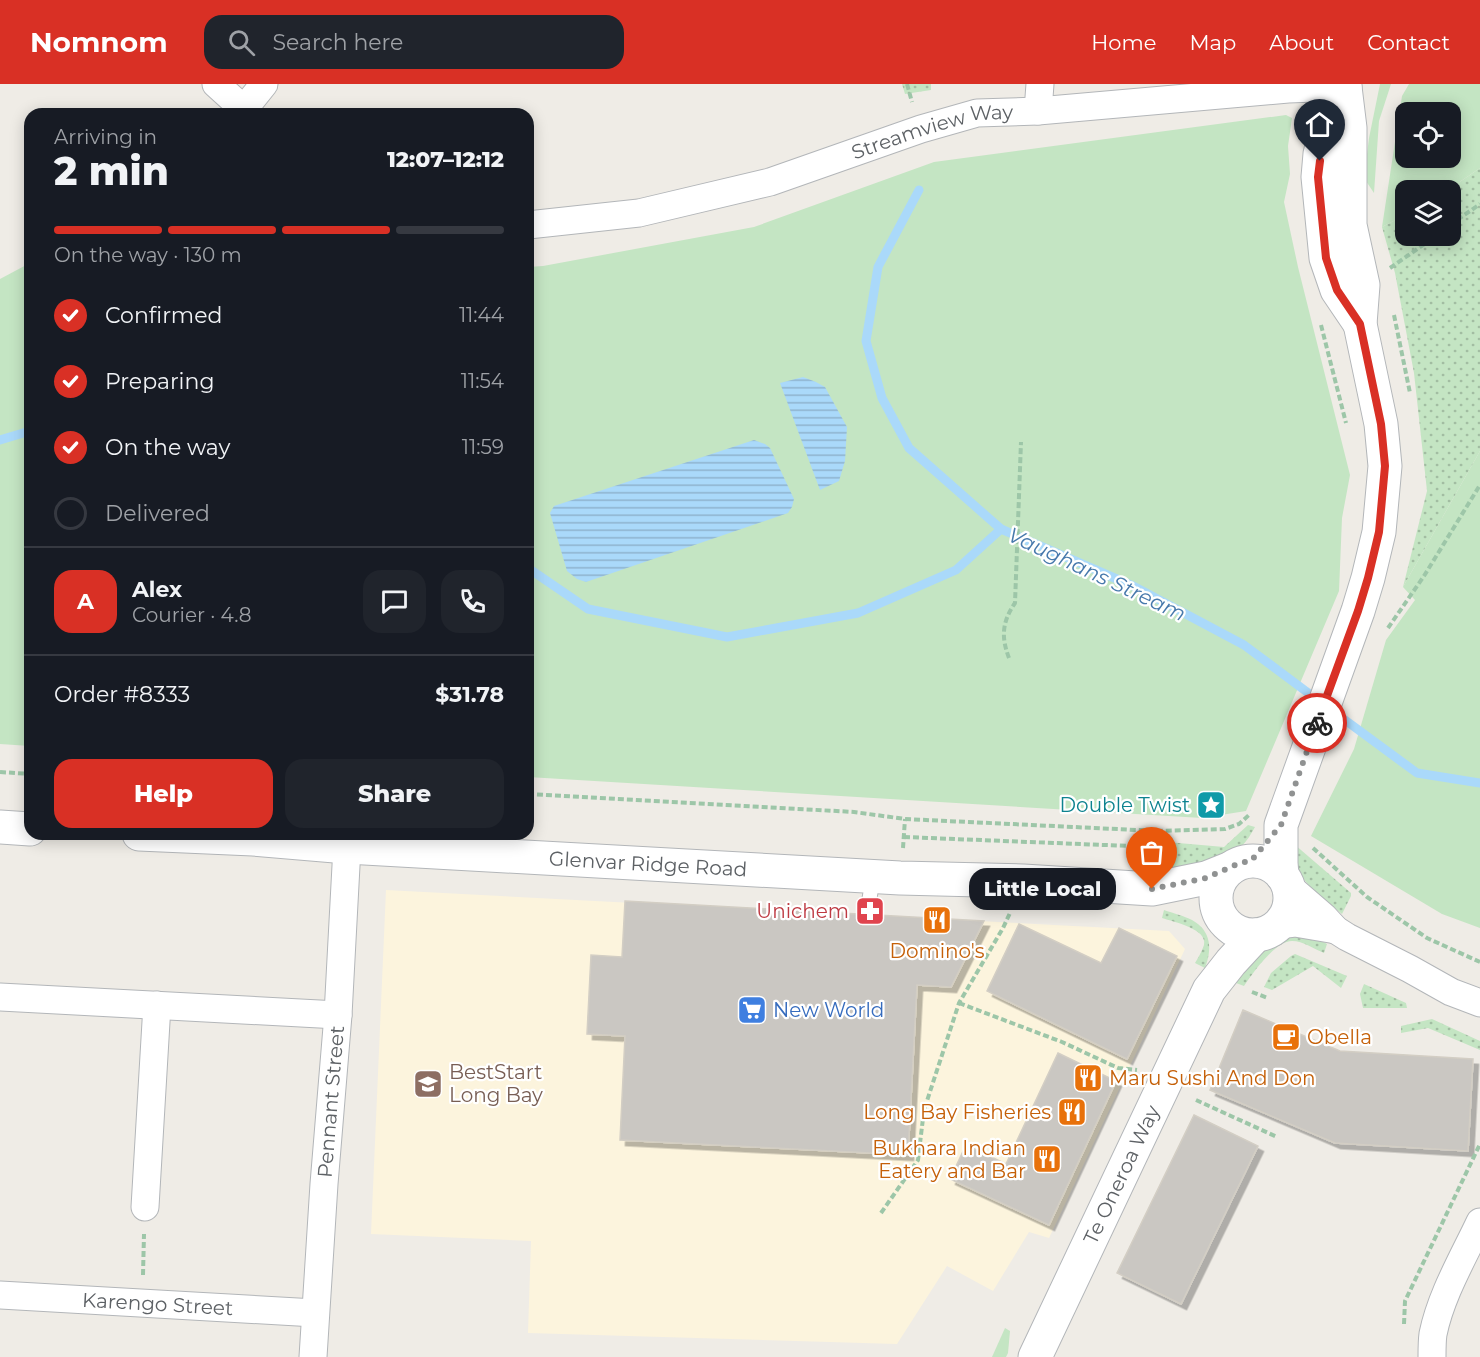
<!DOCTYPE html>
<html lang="en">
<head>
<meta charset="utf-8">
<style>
	body { margin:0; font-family:Montserrat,sans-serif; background:#20242c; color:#f1f3f6; height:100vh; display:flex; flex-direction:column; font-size:22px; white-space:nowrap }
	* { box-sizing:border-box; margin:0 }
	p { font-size:20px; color:#9ea1a6 }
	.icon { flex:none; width:33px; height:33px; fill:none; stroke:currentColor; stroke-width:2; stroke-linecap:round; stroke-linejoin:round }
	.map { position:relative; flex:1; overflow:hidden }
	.details { position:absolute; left:24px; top:24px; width:510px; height:732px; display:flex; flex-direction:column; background:#171b24; border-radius:18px; box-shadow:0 3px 15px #0003 }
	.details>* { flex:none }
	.fabs { position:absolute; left:1395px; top:18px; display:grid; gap:12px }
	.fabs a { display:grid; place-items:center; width:66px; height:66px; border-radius:12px; background:#171b24; box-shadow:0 3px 15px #0003; font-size:30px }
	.pin { position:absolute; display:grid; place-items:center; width:51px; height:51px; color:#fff; margin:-62px -26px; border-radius:50% 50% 50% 0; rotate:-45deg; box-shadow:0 0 6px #0007 }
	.pin .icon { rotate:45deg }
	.courier { position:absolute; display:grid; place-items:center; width:60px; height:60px; margin:-30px; border:4px solid #d93025; border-radius:50%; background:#fff; color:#222; box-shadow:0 2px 8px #0007 }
	.bubble { position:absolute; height:42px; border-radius:18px; background:#171b24; box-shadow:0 3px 15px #0003; font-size:20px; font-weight:800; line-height:42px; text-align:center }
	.summary em { font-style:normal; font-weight:800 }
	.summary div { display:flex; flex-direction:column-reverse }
	.summary { display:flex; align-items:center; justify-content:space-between; height:102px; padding:0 30px }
	h1 { font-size:39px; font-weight:800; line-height:45px }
	.bar { display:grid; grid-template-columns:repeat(4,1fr); gap:9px 6px; align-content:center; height:72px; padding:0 30px }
	.bar i { height:8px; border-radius:4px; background:#363941 }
	.bar .current { background:#d93025 }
	.bar p { grid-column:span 4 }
	.line { display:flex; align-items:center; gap:15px; padding:0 30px; border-top:2px solid #363941 }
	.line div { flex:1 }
	.round { display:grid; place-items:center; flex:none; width:63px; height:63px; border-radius:18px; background:#20242c }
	ol { padding:0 30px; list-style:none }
	li { display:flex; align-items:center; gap:18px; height:66px }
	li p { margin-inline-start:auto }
	li .icon { padding:6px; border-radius:50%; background:#d93025; color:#fff; stroke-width:4 }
	li:last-child { color:#9ea1a6 }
	li i { width:33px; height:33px; border:3px solid #363941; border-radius:50% }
	.cta { display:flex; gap:12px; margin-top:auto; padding:12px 30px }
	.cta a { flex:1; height:69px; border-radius:18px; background:#d93025; color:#fff; font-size:24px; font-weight:800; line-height:69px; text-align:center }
	.cta a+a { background:#20242c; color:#f1f3f6 }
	header { display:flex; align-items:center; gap:36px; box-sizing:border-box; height:84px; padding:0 30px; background:#d93025; color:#fff }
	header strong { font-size:28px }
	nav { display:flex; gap:33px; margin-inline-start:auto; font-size:21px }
	.search { width:420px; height:54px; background:#20242c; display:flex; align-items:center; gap:15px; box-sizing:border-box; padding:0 21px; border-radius:18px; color:#9ea1a6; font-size:22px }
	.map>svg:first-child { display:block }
	.commercial { fill:#fcf4dd }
	.grass { fill:#c4e5c3; fill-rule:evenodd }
	.park { fill:url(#park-dots) }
	.water { fill:url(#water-rules) }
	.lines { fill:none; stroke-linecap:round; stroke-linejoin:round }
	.stream { stroke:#aad9fa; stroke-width:9 }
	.building { fill:#cac7c2; stroke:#d3cec4; stroke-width:1.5; filter:url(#shadow) }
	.service-casing { stroke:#b3b6b9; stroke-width:16 }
	.minor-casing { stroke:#b3b6b9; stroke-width:29 }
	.tertiary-casing { stroke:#b3b6b9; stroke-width:35 }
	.path { stroke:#9dc6a8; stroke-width:4; stroke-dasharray:6 3; stroke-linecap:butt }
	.service { stroke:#fff; stroke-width:14 }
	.minor { stroke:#fff; stroke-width:27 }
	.tertiary { stroke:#fff; stroke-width:33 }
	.done { stroke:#909292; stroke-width:6; stroke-dasharray:0 10.8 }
	.route { stroke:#d93025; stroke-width:8 }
	.labels { text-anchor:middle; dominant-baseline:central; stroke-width:4.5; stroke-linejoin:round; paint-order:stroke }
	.street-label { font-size:20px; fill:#5d6165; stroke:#fff }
	.culture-label { font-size:20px; fill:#0d838f; stroke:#fff; text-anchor:end }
	.health-label { font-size:20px; fill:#be3a42; stroke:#fff; text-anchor:end }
	.food-label { font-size:20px; fill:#c56008; stroke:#fff; text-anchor:start }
	.shop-label { font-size:20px; fill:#366cbe; stroke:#fff; text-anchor:start }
	.education-label { font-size:20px; fill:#785e54; stroke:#fff; text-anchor:start }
	.water-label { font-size:21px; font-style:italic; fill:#4779ac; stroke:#fff }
</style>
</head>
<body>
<header>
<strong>Nomnom</strong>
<div class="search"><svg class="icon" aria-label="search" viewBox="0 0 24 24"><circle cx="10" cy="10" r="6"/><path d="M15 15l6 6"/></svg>Search here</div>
<nav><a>Home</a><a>Map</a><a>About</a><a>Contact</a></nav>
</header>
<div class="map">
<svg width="1480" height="1273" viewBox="0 0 1480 1273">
	<defs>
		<pattern id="park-dots" width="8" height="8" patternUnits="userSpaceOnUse" patternTransform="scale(1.5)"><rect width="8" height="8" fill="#c4e5c3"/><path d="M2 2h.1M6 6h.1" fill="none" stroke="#a2bda2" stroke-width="1.8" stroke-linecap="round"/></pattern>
		<pattern id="water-rules" width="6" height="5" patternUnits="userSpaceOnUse" patternTransform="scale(1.5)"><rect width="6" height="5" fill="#aad9fa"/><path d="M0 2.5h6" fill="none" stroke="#8eb3ce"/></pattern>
		<filter id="shadow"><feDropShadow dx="5.5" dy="5.5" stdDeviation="0" flood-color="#0004"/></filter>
	</defs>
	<rect width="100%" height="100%" fill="#efece6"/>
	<path class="commercial" d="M386,806L1169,847L1185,865L1049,1154L1029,1148L993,1207L947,1182L897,1260L528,1249L531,1157L371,1150Z"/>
	<g class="grass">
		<path d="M1380,0H1391L1379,37L1374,109L1364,94L1369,54Z"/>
		<path d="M1409,0H1480V84L1448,106H1406L1405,131L1382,143L1402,12ZM1406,28H1450V74H1406Z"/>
		<path d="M1286,31L1292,34L1288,62L1290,90L1284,118L1298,183L1350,391L1342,434L1339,507L1246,727L1202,734L528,693V183L543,182L754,143L934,78Z"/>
		<path d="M30,179V662L0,660V195Z"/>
		<path d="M1480,367V844L1442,830L1311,752L1354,665L1386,556L1415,516L1403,503Z"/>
		<path d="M1005,1244L1010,1247L1008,1269L1006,1273H992Z"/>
	</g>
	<g class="park">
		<path d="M902,0H931V6L905,10Z"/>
		<path d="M1480,84V367L1403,503L1427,407L1414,289L1395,189L1382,143L1405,131L1406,152H1450V106H1448Z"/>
		<path d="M1248,741L1255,743C1251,750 1247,757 1241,763C1221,784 1191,784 1165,785L1167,758L1224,763Z"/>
		<path d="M1294,760L1351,809V812L1342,830L1312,805L1295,785Z"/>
		<path d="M1164,826C1173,829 1184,832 1192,836C1212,847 1212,866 1205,884L1195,879C1198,874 1202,867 1204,861C1208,845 1174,838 1162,834Z"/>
		<path d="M1281,851H1310L1327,860L1324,869C1314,865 1303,857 1292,857C1275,857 1253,889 1244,902L1236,899C1246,881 1262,860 1281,851Z"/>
		<path d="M1295,870L1347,892L1341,904L1313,882L1272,906L1264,903L1271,889L1291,872Z"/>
		<path d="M1364,900L1406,919L1407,924H1363L1360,910Z"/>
		<path d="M1432,935L1480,957V966L1428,944L1401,949V942Z"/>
	</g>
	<g class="water">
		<path d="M803,293L816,298L825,303L847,343L845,377L839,397L820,406L780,299Z"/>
		<path d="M754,356L765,360L770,364L794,415L792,423L788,429L586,498L577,495L567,487L550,429L554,422Z"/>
	</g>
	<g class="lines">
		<g class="stream">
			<path d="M919,106L878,183L866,257L882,314L909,364L1001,445L1133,502L1244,561L1319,617"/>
			<path d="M0,356L30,347"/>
			<path d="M528,484L588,525L727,553L858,529L956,486L1001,445"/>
			<path d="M1330,625L1417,689L1480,699"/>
		</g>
	</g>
	<g class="building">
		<path d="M625,817L984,837L951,903L917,901L908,1071L620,1056L625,952L587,950L591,871L622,873Z"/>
		<path d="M1019,840L1101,879L1119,844L1177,872L1127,975L987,907Z"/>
		<path d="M1243,926L1340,967L1473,975L1468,1067L1335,1059L1210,1006Z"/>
		<path d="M1058,969L1116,997L1049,1141L950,1095L966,1061L1006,1080Z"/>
		<path d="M1194,1031L1258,1062L1181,1220L1117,1189Z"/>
	</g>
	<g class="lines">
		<g class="service-casing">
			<path id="service" d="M867,831L873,792"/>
		</g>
		<g class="minor-casing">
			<g id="minor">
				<path d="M216,0L249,30"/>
				<path d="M244,25L264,0"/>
				<path d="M1038,27L1040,0"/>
				<path id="s1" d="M528,141L639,129L770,98L921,45L977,29L1038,27L1288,5L1345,3"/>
				<path d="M1287,801L1324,833L1336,846L1347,853L1410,885L1451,908L1480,919"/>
				<path d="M1278,841L1295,839L1336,846"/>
				<path d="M0,913L338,931"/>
				<path d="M145,1123L157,921"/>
				<path id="s2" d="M0,1211L315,1229"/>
				<path id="s3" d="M313,1273L324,1100L338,931L347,763"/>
				<path d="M1432,1273C1432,1265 1432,1257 1433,1250C1441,1211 1463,1174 1480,1138"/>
			</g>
		</g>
		<g class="tertiary-casing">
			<g id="tertiary">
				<path d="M1345,3L1334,26L1325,50L1320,70L1318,93L1326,174L1337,206L1360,240"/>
				<path d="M0,743L30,745"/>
				<path id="s4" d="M139,750L253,755L347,763L900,794L1023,797L1152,805L1206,794L1231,784"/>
				<circle cx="1253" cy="814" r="37"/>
				<path d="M1282,791L1281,779V741L1358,527L1368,494L1379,448L1385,382L1381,340L1360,240L1363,201L1350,141V44L1345,3"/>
				<path id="s5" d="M1035,1273L1209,906L1231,878L1256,851"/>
			</g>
		</g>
		<g class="path">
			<path d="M907,0L912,18"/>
			<path d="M1450,141L1480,120"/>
			<path d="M1390,184L1436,152"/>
			<path d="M1394,231L1410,309"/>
			<path d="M1321,241L1346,339"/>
			<path d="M1388,544L1424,492L1480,401"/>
			<path d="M1009,574C1001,553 1002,538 1015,519L1021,358"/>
			<path d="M0,688L30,690"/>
			<path d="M528,710L854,728L905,735L1158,747L1225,745L1239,740L1250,730"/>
			<path d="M904,753L1155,763L1158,747"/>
			<path d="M903,764L905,735"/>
			<path d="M1313,764L1367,813L1427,854L1480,878"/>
			<path d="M1252,908L1268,914"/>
			<path d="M959,919L1062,958L1118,984L1137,986"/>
			<path d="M1196,1016L1277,1053"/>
			<path d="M881,1129L918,1076L924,1026L959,919L1003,844L1010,829"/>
			<path d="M143,1191L144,1150"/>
			<path d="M1404,1240L1405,1217L1480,1060"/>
		</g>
		<use href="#service" class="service"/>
		<use href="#minor" class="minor"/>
		<use href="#tertiary" class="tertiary"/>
	</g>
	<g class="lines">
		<path class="done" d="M1152,805L1206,794L1240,779L1251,777L1281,741L1317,639"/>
		<path class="route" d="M1317,639L1358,527L1368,494L1379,448L1385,382L1381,340L1360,240L1337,206L1326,174L1318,93L1320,77"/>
	</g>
	<defs>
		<g id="sight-square" transform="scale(1.5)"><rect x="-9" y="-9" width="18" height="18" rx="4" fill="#0f9aa8" stroke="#fff"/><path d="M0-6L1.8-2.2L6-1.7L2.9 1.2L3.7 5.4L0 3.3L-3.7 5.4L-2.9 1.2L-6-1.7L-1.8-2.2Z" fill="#fff"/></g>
		<g id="pharmacy-square" transform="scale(1.5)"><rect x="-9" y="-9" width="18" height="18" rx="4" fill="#e0444e" stroke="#fff"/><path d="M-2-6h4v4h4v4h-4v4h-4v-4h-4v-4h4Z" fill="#fff"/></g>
		<g id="restaurant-square" transform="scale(1.5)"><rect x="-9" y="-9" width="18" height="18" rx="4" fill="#e8710a" stroke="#fff"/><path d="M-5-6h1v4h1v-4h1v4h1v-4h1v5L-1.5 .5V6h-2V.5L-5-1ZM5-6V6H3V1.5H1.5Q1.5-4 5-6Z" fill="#fff"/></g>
		<g id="supermarket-square" transform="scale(1.5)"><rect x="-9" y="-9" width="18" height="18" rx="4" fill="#3f7fe0" stroke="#fff"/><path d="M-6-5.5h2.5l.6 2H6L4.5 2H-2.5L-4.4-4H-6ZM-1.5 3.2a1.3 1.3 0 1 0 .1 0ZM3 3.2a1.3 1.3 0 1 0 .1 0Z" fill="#fff"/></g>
		<g id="cafe-square" transform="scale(1.5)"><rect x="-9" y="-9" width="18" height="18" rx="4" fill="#e8710a" stroke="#fff"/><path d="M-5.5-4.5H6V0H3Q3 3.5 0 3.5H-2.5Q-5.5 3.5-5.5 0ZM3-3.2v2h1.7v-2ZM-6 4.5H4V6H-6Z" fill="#fff"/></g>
		<g id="school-square" transform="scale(1.5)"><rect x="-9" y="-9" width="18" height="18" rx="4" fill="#8d6e63" stroke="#fff"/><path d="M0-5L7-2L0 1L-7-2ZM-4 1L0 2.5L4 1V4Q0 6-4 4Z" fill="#fff"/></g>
	</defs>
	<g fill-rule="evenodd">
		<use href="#sight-square" x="1211" y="721"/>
		<use href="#pharmacy-square" x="870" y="827"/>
		<use href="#restaurant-square" x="937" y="836"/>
		<use href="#supermarket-square" x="752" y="926"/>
		<use href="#cafe-square" x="1286" y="953"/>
		<use href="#restaurant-square" x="1088" y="994"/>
		<use href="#school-square" x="428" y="1000"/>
		<use href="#restaurant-square" x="1072" y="1028"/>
		<use href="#restaurant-square" x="1047" y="1075"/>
	</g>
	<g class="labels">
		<g class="street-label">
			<text stroke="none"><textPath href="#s1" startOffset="417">Streamview Way</textPath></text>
			<text stroke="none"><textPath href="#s4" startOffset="510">Glenvar Ridge Road</textPath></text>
			<text stroke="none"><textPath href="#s3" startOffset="256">Pennant Street</textPath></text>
			<text stroke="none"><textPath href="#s5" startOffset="202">Te Oneroa Way</textPath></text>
			<text stroke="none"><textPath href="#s2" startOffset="158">Karengo Street</textPath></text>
		</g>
		<g class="culture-label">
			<text x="1190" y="721">Double Twist</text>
		</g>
		<g class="health-label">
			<text x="849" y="827">Unichem</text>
		</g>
		<g class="food-label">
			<text x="937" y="867" text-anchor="middle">Domino's</text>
			<text x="1307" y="953">Obella</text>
			<text x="1109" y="994">Maru Sushi And Don</text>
			<text x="1051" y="1028" text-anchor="end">Long Bay Fisheries</text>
			<text x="1026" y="1064" text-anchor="end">Bukhara Indian<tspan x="1026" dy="23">Eatery and Bar</tspan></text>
		</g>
		<g class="shop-label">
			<text x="773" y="926">New World</text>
		</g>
		<g class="education-label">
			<text x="449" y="988">BestStart<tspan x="449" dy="23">Long Bay</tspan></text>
		</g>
		<g class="water-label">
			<text transform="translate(1097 490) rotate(25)">Vaughans Stream</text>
		</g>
	</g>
</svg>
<div class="fabs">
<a><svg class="icon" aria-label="locate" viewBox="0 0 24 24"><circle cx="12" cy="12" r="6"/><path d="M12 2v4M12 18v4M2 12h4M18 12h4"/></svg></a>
<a><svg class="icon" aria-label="layers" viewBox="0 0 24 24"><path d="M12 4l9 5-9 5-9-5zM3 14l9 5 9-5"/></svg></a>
</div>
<div class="pin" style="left:1152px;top:805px;background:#ea580c"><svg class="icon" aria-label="bag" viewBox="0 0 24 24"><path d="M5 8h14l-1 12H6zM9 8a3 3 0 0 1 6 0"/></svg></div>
<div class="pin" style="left:1320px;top:77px;background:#1f2937"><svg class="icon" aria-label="home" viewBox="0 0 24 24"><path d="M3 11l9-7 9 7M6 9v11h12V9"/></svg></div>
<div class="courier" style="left:1317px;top:639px"><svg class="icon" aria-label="bike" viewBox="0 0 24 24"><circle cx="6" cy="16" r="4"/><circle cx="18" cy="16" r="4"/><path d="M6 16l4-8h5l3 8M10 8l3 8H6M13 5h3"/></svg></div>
<div class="bubble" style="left:969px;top:784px;width:147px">Little Local</div>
<section class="details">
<div class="summary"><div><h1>2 min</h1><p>Arriving in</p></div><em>12:07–12:12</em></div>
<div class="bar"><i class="current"></i><i class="current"></i><i class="current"></i><i></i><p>On the way · 130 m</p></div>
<ol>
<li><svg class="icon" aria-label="check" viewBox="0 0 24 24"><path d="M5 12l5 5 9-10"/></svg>Confirmed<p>11:44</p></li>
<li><svg class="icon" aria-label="check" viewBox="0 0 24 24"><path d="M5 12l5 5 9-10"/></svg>Preparing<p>11:54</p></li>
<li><svg class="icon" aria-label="check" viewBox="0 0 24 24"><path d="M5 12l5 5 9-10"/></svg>On the way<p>11:59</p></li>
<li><i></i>Delivered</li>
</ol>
<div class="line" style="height:108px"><b class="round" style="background:#d93025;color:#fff">A</b><div><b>Alex</b><p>Courier · 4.8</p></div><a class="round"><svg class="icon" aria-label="chat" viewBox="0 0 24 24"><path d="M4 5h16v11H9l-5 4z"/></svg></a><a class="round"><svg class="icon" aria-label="phone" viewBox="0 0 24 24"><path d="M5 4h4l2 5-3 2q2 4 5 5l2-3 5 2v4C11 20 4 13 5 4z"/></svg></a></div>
<div class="line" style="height:78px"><div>Order #8333</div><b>$31.78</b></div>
<div class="cta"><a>Help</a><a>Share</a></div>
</section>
</div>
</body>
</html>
